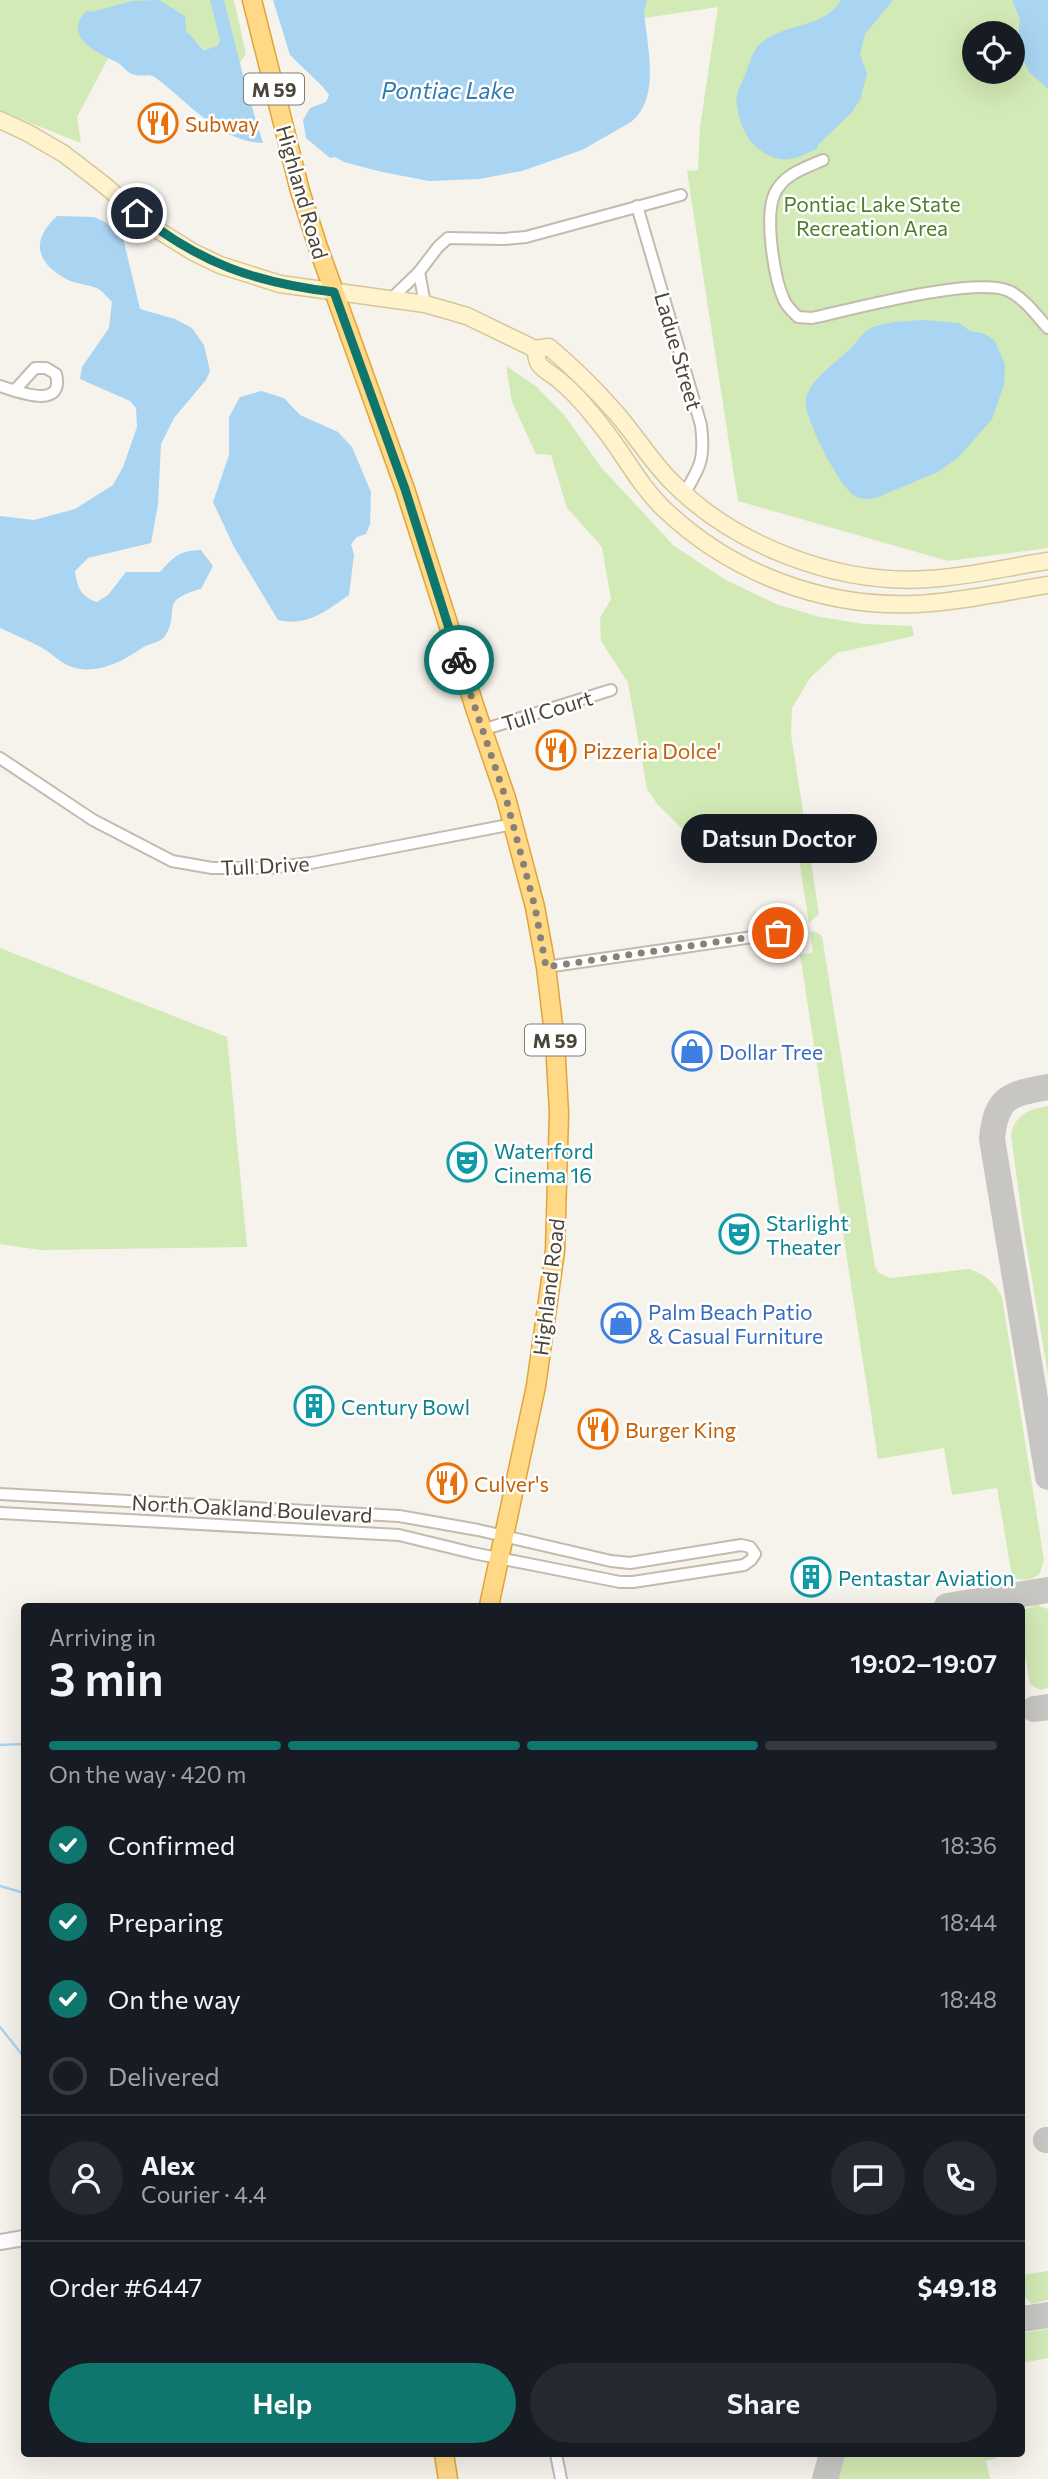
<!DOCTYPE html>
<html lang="en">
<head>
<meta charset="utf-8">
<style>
	body { margin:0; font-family:Commissioner,sans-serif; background:#242831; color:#f1f3f6; height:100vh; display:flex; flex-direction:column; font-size:26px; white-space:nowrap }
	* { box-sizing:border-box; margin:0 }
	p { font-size:23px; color:#9ea1a6 }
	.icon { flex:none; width:38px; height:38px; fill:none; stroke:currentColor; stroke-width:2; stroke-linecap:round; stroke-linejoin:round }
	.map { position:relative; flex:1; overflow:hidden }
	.panel { position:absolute; left:21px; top:1603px; width:1004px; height:854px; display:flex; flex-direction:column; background:#171b24; border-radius:7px; box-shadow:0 7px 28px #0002 }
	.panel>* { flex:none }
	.tools { position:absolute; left:962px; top:21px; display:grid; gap:14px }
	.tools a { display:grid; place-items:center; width:63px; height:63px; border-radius:50%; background:#171b24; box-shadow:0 7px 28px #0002; font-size:35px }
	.pin { position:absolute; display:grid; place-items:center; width:60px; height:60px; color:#fff; margin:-30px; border:4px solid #fff; border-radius:50%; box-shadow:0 2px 7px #0007 }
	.courier { position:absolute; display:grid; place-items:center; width:70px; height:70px; margin:-35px; border:5px solid #0f766e; border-radius:50%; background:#fff; color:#222; box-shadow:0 2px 9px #0007 }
	.bubble { position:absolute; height:49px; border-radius:24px; background:#171b24; box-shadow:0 7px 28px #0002; font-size:23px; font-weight:600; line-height:49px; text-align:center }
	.head em { font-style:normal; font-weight:600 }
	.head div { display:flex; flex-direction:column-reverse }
	.head { display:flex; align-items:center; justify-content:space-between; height:119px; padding:0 28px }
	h1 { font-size:46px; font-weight:600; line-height:52px }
	.bar { display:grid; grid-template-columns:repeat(4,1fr); gap:10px 7px; align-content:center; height:84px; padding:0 28px }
	.bar i { height:9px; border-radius:5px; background:#363941 }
	.bar .current { background:#0f766e }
	.bar p { grid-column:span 4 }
	.line { display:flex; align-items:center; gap:18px; padding:0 28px; border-top:2px solid #363941 }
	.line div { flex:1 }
	.round { display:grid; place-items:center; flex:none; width:74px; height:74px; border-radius:37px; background:#242831 }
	ol { padding:0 28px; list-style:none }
	li { display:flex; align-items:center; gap:21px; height:77px }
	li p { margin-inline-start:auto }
	li .icon { padding:7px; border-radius:50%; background:#0f766e; color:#fff; stroke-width:4 }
	li:last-child { color:#9ea1a6 }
	li i { width:38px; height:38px; border:4px solid #363941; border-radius:50% }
	.primary-button { display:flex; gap:14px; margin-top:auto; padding:14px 28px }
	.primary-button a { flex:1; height:80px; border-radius:42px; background:#0f766e; color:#fff; font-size:28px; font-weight:600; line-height:80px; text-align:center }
	.primary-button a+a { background:#242831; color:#f1f3f6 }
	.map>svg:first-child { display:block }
	.green { fill:#d2eab5; fill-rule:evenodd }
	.water { fill:#a9d4f2 }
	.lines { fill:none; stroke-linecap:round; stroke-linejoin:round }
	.stream { stroke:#a9d4f2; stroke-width:2.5 }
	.taxiway { stroke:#c8c6c3; stroke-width:26 }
	.minor-casing { stroke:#c2bbae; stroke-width:14 }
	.tertiary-casing { stroke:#c2bbae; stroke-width:18 }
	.secondary-casing { stroke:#d6c79b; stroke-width:19 }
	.trunk-casing { stroke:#e0a43c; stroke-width:21 }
	.minor { stroke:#fff; stroke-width:10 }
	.tertiary { stroke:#fff; stroke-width:14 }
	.secondary { stroke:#fff3cd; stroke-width:16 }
	.trunk { stroke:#ffd985; stroke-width:18 }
	.done { stroke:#878178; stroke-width:7; stroke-dasharray:0 12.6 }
	.route { stroke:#0f766e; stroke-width:9 }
	.labels { text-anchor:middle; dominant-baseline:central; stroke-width:5; stroke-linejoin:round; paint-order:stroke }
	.shield { fill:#fff; stroke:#817c74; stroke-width:2 }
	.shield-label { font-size:19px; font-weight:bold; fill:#4b4439 }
	.food-label { font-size:21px; fill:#c56008; stroke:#fff; text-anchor:start }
	.street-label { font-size:21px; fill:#4b4439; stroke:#fff }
	.park-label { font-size:21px; fill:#4a7f2a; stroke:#fff }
	.shop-label { font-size:21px; fill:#366cbe; stroke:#fff; text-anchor:start }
	.culture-label { font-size:21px; fill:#0d838f; stroke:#fff; text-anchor:start }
	.water-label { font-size:23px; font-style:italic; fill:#2e7ab2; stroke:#fff }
</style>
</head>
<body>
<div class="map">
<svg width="1048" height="2479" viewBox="0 0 1048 2479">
	<rect width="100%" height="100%" fill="#f6f3ec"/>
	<g class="green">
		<path d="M0,0H234L246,54L236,68L197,44L111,53L77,117L81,143L0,111Z"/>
		<path d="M547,0H1048V548L948,561L738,501L687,171L698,170L700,127L718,7L552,32ZM975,33H1013V72H975Z"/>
		<path d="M506,366L537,387L565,416L600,466L673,545L724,579L776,604L820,617L864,624L912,626L914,636L837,653L810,678L792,708L791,734L819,914L809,923L796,841L745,848L743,845L706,852L658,805L647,789L628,683L601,641L600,618L611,599L602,547L567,508L551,455L536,454L512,402Z"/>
		<path d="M815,931L822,936L875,1267L879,1273L890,1278L969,1269C985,1274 994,1282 1002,1297L1044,1560L1040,1573C1032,1581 1023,1581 1012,1577L997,1488L952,1495L944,1448L878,1459L800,955L813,952L810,932Z"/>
		<path d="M0,948L227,1037L247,1247L40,1250L0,1244Z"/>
		<path d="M1048,1106V1374L1023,1226L1011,1134C1016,1114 1029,1109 1048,1106Z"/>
		<path d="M1037,1605L1048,1609V1688L1040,1690L1030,1684L1022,1637V1610Z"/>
		<path d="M1048,2271V2300L1032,2304L1022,2295V2275Z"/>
		<path d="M1048,2329V2358L1022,2363V2333Z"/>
		<path d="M842,2454H996L997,2458L986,2461L990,2479H836Z"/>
	</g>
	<g class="water">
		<path d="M159,0L185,16L186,32C195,37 196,46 205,50L218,46L220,40L210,0H224L247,91L263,143C220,142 187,101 156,78C149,73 142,77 135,75C128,74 124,67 118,63C100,54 61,37 86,11L91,12L132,1Z"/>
		<path d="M273,0H647L644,12C647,46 661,98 631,122L582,150L522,171L479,179L429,181L382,172L344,162L335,157L330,158L306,138L303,120L310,108L326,102L329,95L323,87L290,55Z"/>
		<path d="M841,0H893L865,34L860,54L867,74L860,100L852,112L818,145L817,149C797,157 787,165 766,154C751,146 743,132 739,116C734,96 737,93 745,75C749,65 751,54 758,46C780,22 824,30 841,0Z"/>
		<path d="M1012,0H1048V89L1030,73L1019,53L1017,45L1020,19Z"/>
		<path d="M57,216L94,217L105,222L123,238L140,309L175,319L192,328L204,345L210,371L206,380L174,418L161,444L158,504L151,543L88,558L75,571C77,587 81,597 97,602L108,595L126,572H160C175,556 178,551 201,550L213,566L201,589C156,601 182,611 165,636C161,643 149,643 142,648C120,663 93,677 67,665C59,661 52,654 44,649C30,641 15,635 0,628V516L34,520L75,509L113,485L123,467L137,427L136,408L130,401L80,379L82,367L109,328L112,302C108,298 104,293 100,290C91,284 78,285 68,280C36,263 30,241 57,216Z"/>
		<path d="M924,320L959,323L970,331L985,334L995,341L1005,364L1004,385L992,419L959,457L938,472L876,498C869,499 862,500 855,496C840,488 801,413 806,398C813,376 834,365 849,350C857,343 861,333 871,328C887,321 907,321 924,320Z"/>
		<path d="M261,391L284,398L300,415L338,432L352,447L371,492L370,524L366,534L357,537L351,544L354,555L349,595C326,611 307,627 278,620L234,547L213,502L229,455V417L240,397Z"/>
	</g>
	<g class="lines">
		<g class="stream">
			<path d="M0,1745L24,1744"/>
			<path d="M0,1886L24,1893"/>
			<path d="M0,2027L24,2057"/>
		</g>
		<g class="taxiway">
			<path d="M1048,1087C1010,1094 996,1096 992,1139L1048,1477"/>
			<path d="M947,1606L1048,1590"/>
			<path d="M1034,1709L1048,1707"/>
			<path d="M1046,2140H1048"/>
			<path d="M1022,2319L1048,2315"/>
			<path d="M825,2479L832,2454"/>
		</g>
		<g class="minor-casing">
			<g id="minor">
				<path d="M823,160C805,168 784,174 775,193C764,215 774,278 784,300C787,307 793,312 798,317L812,318C853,309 975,276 1009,291C1025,299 1036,315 1048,328"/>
				<path d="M637,206L701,425C705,458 701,466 684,494"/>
				<path d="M419,272L425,304"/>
				<path d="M392,298L419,272L438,247L448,238L504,239L526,237L681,195"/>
				<path d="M0,386C16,391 65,411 56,374L46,368H35L15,390"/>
				<path d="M482,730L611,690"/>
				<path d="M0,758L93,820L172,861L212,868H269L311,863L513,824"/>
				<path d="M546,967L794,931"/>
				<path d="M0,1494L399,1516L478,1530L611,1561L630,1563L741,1545L750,1547L755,1554L751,1560L744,1565L633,1582H620L473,1553L399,1535L0,1513"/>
				<path d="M556,2454L561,2479"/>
			</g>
		</g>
		<g class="tertiary-casing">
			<path id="tertiary" d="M0,2242L24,2238"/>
		</g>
		<g class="secondary-casing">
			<g id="secondary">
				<path d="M0,120L28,133L64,154L103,184L156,229L193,252L220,265L280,284L425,304L467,316L535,349L549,347C574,368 596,390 617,414C636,436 651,461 671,481C733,545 837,585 927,579C967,577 1008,567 1048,561"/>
				<path d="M535,349C536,353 537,361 539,364C544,371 554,375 560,381C577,395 590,411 603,428C624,454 639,485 664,509C731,573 823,608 916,604C960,602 1004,592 1048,585"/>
			</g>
		</g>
		<g class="trunk-casing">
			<g id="trunk">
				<path d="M252,0L300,191L318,247L405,489L476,711L506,798L535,907L546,967L555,1042L559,1113L555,1251L536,1386L489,1606"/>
				<path d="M444,2454L448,2479"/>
			</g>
		</g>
		<use href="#minor" class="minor"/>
		<use href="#tertiary" class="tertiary"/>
		<use href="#secondary" class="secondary"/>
		<use href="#trunk" class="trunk"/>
	</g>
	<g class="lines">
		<path class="done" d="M459,660L507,802L535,907L546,967L778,933"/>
		<path class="route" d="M137,213C199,263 256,283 334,292L405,489L459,660"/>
	</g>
	<defs>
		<g id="restaurant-ring" transform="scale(2.0125)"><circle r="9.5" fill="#fff" stroke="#e8710a" stroke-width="1.5"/><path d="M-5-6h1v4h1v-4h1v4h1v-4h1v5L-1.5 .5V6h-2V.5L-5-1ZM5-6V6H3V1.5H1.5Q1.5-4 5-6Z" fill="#e8710a"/></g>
		<g id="shop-ring" transform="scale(2.0125)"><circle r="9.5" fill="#fff" stroke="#3f7fe0" stroke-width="1.5"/><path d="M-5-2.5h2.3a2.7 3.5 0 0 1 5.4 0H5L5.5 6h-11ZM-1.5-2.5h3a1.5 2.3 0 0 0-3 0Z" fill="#3f7fe0"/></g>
		<g id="theatre-ring" transform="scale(2.0125)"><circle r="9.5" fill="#fff" stroke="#0f9aa8" stroke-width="1.5"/><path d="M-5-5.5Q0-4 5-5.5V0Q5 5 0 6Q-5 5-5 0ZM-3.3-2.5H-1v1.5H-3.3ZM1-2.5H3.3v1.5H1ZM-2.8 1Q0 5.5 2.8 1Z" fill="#0f9aa8"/></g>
		<g id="building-ring" transform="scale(2.0125)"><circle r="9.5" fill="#fff" stroke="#0f9aa8" stroke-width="1.5"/><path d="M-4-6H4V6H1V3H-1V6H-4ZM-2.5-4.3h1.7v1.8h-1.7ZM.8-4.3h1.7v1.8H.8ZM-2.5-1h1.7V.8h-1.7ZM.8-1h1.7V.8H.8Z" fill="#0f9aa8"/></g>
	</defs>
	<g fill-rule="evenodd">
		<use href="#restaurant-ring" x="158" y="123"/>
		<use href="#restaurant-ring" x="556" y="750"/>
		<use href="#shop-ring" x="692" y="1051"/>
		<use href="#theatre-ring" x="467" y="1162"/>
		<use href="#theatre-ring" x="739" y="1234"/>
		<use href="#shop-ring" x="621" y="1323"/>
		<use href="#building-ring" x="314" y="1406"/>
		<use href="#restaurant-ring" x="598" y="1429"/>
		<use href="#restaurant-ring" x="447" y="1483"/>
		<use href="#building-ring" x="811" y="1577"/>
	</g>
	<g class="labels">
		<g class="shield">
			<rect x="244" y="73.5" width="60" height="31" rx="5"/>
			<rect x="525" y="1024.5" width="60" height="31" rx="5"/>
		</g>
		<g class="shield-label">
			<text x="274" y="89">M 59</text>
			<text x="555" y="1040">M 59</text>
		</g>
		<g class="food-label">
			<text x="185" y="123">Subway</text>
			<text x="583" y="750">Pizzeria Dolce'</text>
			<text x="625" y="1429">Burger King</text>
			<text x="474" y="1483">Culver's</text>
		</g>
		<g class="street-label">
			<text transform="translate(303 192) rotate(74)">Highland Road</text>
			<text transform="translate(679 351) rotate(74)">Ladue Street</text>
			<text transform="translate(547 710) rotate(-17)">Tull Court</text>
			<text transform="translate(265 865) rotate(-3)">Tull Drive</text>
			<text transform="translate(548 1287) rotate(-83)">Highland Road</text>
			<text transform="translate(252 1508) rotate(3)">North Oakland Boulevard</text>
		</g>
		<g class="park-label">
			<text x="872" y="203">Pontiac Lake State<tspan x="872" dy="24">Recreation Area</tspan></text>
		</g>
		<g class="shop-label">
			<text x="719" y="1051">Dollar Tree</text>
			<text x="648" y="1311">Palm Beach Patio<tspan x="648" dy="24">&amp; Casual Furniture</tspan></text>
		</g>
		<g class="culture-label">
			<text x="494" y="1150">Waterford<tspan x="494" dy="24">Cinema 16</tspan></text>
			<text x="766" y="1222">Starlight<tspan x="766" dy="24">Theater</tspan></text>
			<text x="341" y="1406">Century Bowl</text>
			<text x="838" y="1577">Pentastar Aviation</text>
		</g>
		<g class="water-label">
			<text x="448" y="90">Pontiac Lake</text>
		</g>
	</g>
</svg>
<div class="tools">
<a><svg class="icon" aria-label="locate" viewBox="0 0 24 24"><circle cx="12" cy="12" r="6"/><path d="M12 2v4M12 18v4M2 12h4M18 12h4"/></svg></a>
</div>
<div class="pin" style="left:778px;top:933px;background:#ea580c"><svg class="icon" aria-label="bag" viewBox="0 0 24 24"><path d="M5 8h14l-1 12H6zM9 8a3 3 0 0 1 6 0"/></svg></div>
<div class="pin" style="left:137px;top:213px;background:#1f2937"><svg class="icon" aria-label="home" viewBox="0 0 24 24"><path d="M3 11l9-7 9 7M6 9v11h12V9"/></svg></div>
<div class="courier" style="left:459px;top:660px"><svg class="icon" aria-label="bike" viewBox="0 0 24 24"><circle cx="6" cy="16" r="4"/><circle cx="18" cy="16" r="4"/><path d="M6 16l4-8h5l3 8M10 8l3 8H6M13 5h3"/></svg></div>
<div class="bubble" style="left:681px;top:814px;width:196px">Datsun Doctor</div>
<section class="panel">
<div class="head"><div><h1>3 min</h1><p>Arriving in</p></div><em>19:02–19:07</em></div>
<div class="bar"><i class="current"></i><i class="current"></i><i class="current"></i><i></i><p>On the way · 420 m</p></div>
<ol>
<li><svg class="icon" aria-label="check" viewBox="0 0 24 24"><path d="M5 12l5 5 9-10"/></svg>Confirmed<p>18:36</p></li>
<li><svg class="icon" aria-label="check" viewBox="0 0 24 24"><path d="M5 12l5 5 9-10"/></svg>Preparing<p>18:44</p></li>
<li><svg class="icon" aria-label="check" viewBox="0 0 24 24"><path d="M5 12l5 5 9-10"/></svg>On the way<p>18:48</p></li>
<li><i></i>Delivered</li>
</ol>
<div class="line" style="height:126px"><a class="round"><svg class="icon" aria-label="person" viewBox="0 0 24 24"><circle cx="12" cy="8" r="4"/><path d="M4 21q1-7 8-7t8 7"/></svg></a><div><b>Alex</b><p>Courier · 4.4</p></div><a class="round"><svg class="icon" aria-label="chat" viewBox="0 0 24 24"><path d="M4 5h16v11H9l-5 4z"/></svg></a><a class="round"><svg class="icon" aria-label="phone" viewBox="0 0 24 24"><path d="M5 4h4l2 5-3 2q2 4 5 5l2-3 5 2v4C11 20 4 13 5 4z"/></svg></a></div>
<div class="line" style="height:91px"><div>Order #6447</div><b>$49.18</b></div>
<div class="primary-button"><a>Help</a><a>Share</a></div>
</section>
</div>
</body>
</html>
